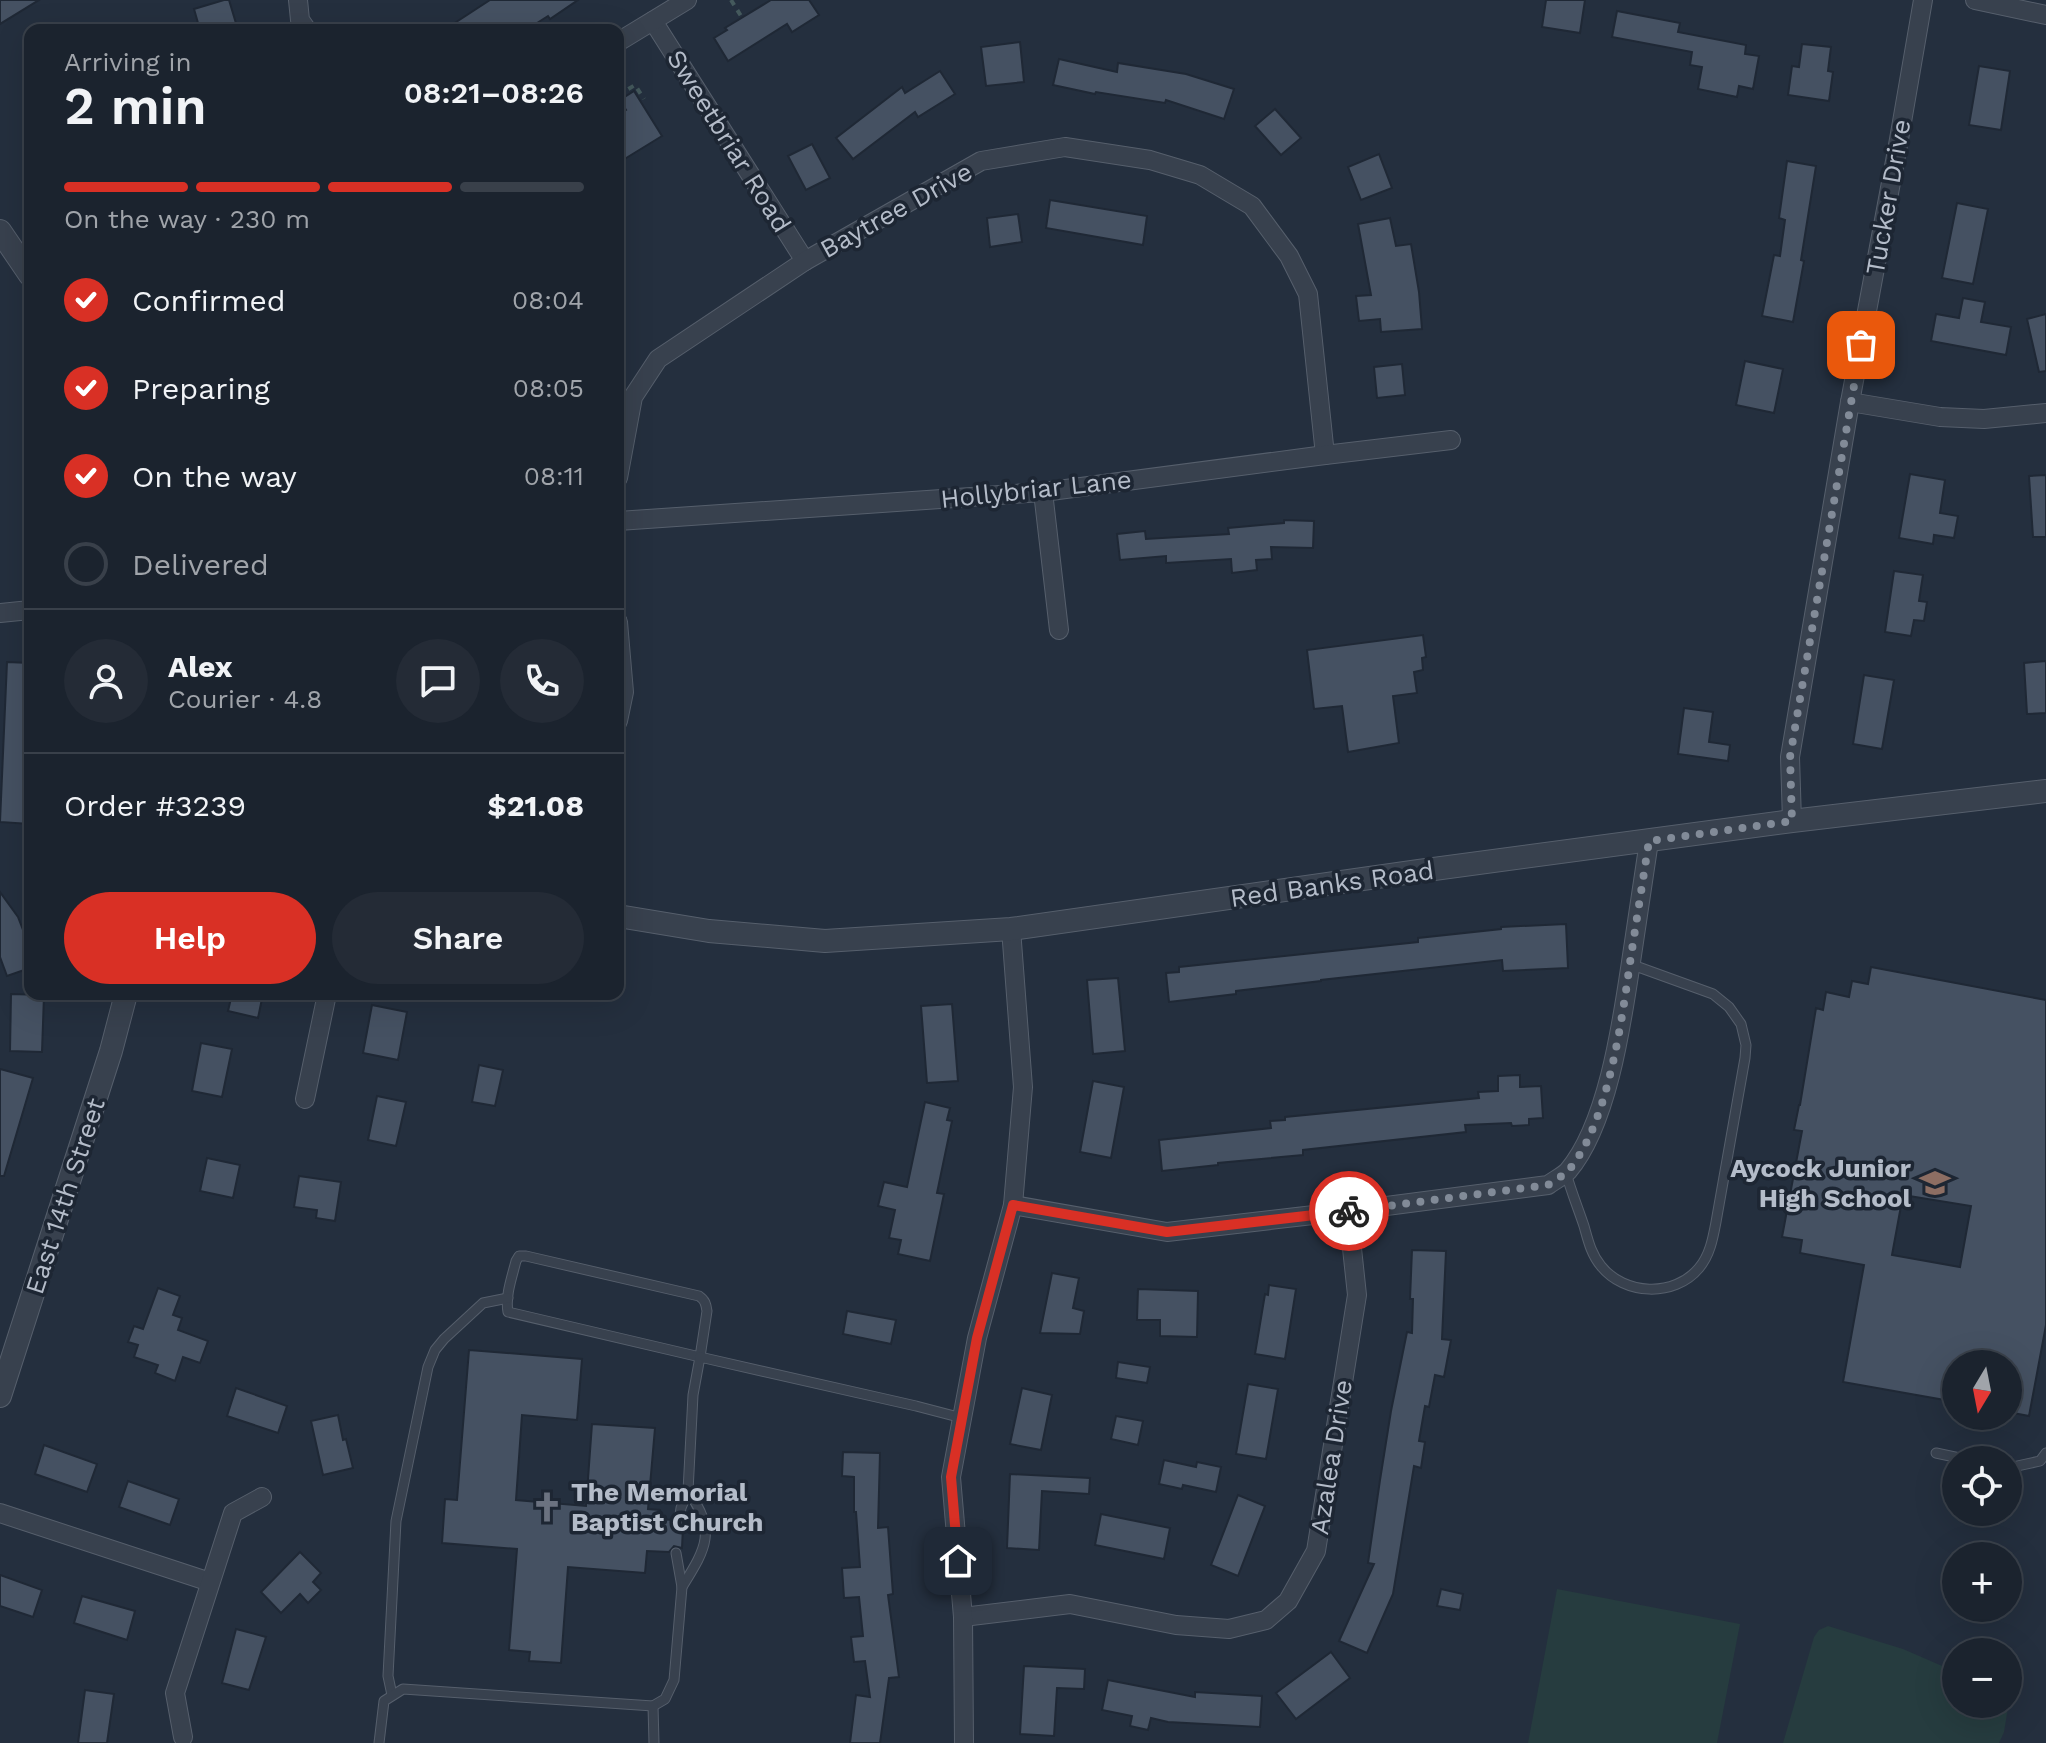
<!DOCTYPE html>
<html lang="en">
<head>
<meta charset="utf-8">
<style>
	body { margin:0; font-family:"Work Sans",sans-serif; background:#242b36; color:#f1f3f6; height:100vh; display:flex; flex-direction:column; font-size:30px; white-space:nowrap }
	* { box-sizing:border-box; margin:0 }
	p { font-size:26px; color:#a0a4aa }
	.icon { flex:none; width:44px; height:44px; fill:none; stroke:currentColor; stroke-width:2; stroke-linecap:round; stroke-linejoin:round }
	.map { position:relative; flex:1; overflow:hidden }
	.details { position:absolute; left:24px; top:24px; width:600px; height:976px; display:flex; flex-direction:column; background:#1b232e; border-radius:16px; box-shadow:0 8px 32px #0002,0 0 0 2px #39404a }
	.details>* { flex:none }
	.needle { width:52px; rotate:190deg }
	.fabs { position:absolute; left:1942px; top:1350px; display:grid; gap:16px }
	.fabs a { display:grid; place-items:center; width:80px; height:80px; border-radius:50%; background:#1b232e; box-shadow:0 8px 32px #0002,0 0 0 2px #39404a; font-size:40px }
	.pin { position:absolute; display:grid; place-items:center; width:68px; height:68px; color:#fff; margin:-34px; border-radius:16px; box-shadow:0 4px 12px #0006 }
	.courier { position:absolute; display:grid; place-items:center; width:80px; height:80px; margin:-40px; border:6px solid #d93025; border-radius:50%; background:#fff; color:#222; box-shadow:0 2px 10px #0007 }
	.summary em { font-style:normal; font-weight:600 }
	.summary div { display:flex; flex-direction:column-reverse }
	.summary { display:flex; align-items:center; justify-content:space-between; height:136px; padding:0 40px }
	h1 { font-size:52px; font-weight:600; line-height:60px }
	.bar { display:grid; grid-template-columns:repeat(4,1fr); gap:12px 8px; align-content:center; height:96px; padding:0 40px }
	.bar i { height:10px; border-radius:6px; background:#39404a }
	.bar .active { background:#d93025 }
	.bar p { grid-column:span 4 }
	.line { display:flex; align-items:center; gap:20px; padding:0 40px; border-top:2px solid #39404a }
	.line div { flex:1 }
	.round { display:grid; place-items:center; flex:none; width:84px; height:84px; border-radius:42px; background:#242b36 }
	ol { padding:0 40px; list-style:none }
	li { display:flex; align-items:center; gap:24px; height:88px }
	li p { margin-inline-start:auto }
	li .icon { padding:8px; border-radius:50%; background:#d93025; color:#fff; stroke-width:4 }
	li:last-child { color:#a0a4aa }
	li i { width:44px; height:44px; border:4px solid #39404a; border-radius:50% }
	.cta { display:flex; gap:16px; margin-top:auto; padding:16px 40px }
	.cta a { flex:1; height:92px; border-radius:48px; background:#d93025; color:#fff; font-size:32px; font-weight:600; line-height:92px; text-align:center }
	.cta a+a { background:#242b36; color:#f1f3f6 }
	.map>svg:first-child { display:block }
	.green { fill:#263c3f }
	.building { fill:#455162; stroke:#1f2835; stroke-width:2; fill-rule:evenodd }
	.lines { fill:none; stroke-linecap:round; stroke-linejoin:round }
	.service-casing { stroke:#565f6c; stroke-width:11 }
	.minor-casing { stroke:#565f6c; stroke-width:20 }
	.tertiary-casing { stroke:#565f6c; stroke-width:24 }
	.path { stroke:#44595c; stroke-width:4; stroke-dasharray:6 6; stroke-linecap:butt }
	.service { stroke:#38414e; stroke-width:9 }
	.minor { stroke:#38414e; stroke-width:18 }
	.tertiary { stroke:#38414e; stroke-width:22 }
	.done { stroke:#828b98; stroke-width:8; stroke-dasharray:0 14.4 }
	.route { stroke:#d93025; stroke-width:10 }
	.labels { text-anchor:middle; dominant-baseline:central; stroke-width:7; stroke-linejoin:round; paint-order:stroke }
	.street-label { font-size:26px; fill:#b4bcc9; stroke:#1d2633 }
	.poi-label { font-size:26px; font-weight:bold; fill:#b4bcc9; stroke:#1d2633; text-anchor:end }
</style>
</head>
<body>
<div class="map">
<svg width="2046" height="1743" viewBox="0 0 2046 1743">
	<rect width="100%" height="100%" fill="#242f3e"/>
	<g class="green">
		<path d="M1557,1589L1740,1624L1717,1743H1528Z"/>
		<path d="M1828,1626L1903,1649L1956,1672V1704H2008V1694L2010,1695L2004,1732L1999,1743H1783L1814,1637L1819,1630Z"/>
	</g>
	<g class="building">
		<path d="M0,0H39L0,24Z"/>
		<path d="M224,0H229L238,30H200L194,9Z"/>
		<path d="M490,0H578L550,19L548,16L526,30H444Z"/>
		<path d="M771,0H809L819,15L792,32L787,24L728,61L714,38L727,30L725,28Z"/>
		<path d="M1546,0H1585L1580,33L1542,27Z"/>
		<path d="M1617,11L1680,23L1678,32L1746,45L1745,54L1759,56L1753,89L1739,86L1737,97L1698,89L1702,67L1690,65L1692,52L1612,37Z"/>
		<path d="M1020,42L1024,82L986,86L981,47Z"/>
		<path d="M1802,44L1831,47L1828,71L1833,72L1829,101L1788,95L1792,66L1799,67Z"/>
		<path d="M1059,59L1117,72L1118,63L1186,74L1234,89L1224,119L1166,100L1165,103L1096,92L1095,94L1053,85Z"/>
		<path d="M1979,66L2010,71L2001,130L1969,125Z"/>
		<path d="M940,71L955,94L918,117L915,112L853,159L836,138L902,87L905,93Z"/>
		<path d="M634,91L662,136L618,163V115L626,110L620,100Z"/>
		<path d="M1275,109L1301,138L1281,155L1255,126Z"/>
		<path d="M812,144L830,178L806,190L788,156Z"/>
		<path d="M1379,154L1392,188L1361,200L1348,167Z"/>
		<path d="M1787,161L1816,166L1801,260L1804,261L1793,322L1762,316L1774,255L1780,256L1785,220L1779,218Z"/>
		<path d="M1050,200L1147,216L1143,245L1046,228Z"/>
		<path d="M1957,203L1988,209L1973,284L1942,278Z"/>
		<path d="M1018,214L1022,242L990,247L987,218Z"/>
		<path d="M1390,218L1396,246L1411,244L1419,292L1422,329L1381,332L1380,319L1359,321L1356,296L1371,295L1358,224Z"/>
		<path d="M1963,298L1985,302L1981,322L2011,327L2006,355L1931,341L1936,314L1959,318Z"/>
		<path d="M2046,314V371L2039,372L2027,319Z"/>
		<path d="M1745,361L1783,369L1774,413L1736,405Z"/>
		<path d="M1402,364L1405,395L1377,398L1374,367Z"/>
		<path d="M1910,474L1945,480L1940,513L1958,516L1954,538L1934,535L1933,544L1899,538Z"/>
		<path d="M2046,475V537H2033L2029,476Z"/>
		<path d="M1284,520L1314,521L1313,548L1271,547L1272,559L1256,560L1257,570L1232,573L1231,559L1166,563V556L1120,560L1117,534L1145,531L1146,539L1229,534L1228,528L1284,523Z"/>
		<path d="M1894,571L1923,575L1919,601L1927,602L1924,621L1914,620L1911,636L1885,632Z"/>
		<path d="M1423,635L1426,657L1422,658L1423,670L1414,672L1417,693L1393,696L1399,743L1348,752L1342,706L1314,709L1307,650Z"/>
		<path d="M2046,661V713L2027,714L2024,663Z"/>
		<path d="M7,662L30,663V824L0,822Z"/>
		<path d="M1864,675L1894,680L1882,749L1853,744Z"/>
		<path d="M1684,708L1713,712L1709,742L1730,745L1728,761L1678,754Z"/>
		<path d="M0,892L18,917L30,948V968L7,976L0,957Z"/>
		<path d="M1566,924L1568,968L1503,971L1502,960L1321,980V981L1236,991V994L1169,1002L1166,973L1179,972V967L1418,942V938L1501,929V927Z"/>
		<path d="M1871,967L2046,1000V1325L2029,1416L2008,1412V1364H1956V1402L1843,1382L1864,1265L1800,1253L1802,1240L1782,1237L1802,1131L1794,1130L1799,1105H1800L1816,1008L1823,1010L1826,992L1849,997L1852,981L1868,984ZM1903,1195L1971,1206L1960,1267L1892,1255Z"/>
		<path d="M1118,978L1125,1051L1093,1054L1087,980Z"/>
		<path d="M11,994L44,995L42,1052L10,1051Z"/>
		<path d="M232,994H263L258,1018L228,1011Z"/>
		<path d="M952,1004L958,1081L927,1083L921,1006Z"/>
		<path d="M372,1005L407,1012L398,1060L363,1053Z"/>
		<path d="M201,1043L232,1049L222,1097L192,1091Z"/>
		<path d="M479,1065L503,1070L495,1106L472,1102Z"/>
		<path d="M0,1069L33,1078L4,1176H0Z"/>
		<path d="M1520,1075V1087L1541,1086L1543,1118L1529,1119V1125L1512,1126L1511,1123L1465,1125L1466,1132L1303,1150V1155L1218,1163V1165L1162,1171L1159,1140L1271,1128L1270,1121L1285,1120V1117L1479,1098L1478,1092L1498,1091V1076Z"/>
		<path d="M1093,1081L1124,1087L1111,1158L1080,1152Z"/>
		<path d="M377,1096L406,1102L396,1146L368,1140Z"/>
		<path d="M925,1102L950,1108L947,1120L952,1121L937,1193L944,1194L930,1261L898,1254L901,1240L889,1238L895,1210L878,1206L884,1182L907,1187Z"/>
		<path d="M207,1158L240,1165L233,1198L200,1191Z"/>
		<path d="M299,1176L341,1182L335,1221L316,1218L317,1210L294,1207Z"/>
		<path d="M1412,1250L1446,1251L1442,1339L1451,1340L1444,1377L1435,1375L1429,1407L1425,1406L1419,1441L1425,1442L1421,1468L1414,1466L1393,1594L1367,1653L1339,1641L1374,1564L1368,1563L1380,1480L1391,1411L1407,1332L1412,1333L1413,1299H1410Z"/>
		<path d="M1052,1273L1079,1278L1073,1308L1084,1311L1080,1334L1040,1333Z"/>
		<path d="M1269,1285L1296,1289L1285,1359L1255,1354L1265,1294L1268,1295Z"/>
		<path d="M158,1288L180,1296L173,1315L182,1318L178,1330L208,1341L200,1363L183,1357L175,1381L155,1373L158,1365L134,1357L138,1345L128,1342L134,1326L143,1329Z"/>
		<path d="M1138,1289L1198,1291L1197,1337L1160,1336V1320H1137Z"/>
		<path d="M847,1311L896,1320L891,1344L843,1334Z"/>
		<path d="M469,1350L582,1359L577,1420L522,1415L516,1500L586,1506L592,1424L655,1428L648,1509L660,1510V1519L672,1520L675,1527H683L682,1548L674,1546L669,1552L647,1551L645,1573L568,1567L561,1663L529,1661L530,1652L509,1650L517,1549L442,1543L445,1499L457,1500Z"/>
		<path d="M1118,1362L1150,1367L1147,1383L1116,1378Z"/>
		<path d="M1248,1384L1278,1389L1266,1459L1236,1454Z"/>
		<path d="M236,1388L287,1406L278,1433L227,1416Z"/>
		<path d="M1022,1388L1052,1395L1041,1450L1010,1444Z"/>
		<path d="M338,1415L343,1440L346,1439L353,1468L323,1475L311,1421Z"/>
		<path d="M1116,1416L1143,1421L1138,1445L1111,1439Z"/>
		<path d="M44,1445L97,1464L87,1492L35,1474Z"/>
		<path d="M843,1452L880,1453L878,1528L888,1527L893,1594L888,1595L899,1677L889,1678L880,1743H850L856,1695L870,1697L865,1661L854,1662L851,1637L863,1636L859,1597L844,1598L842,1568L860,1567L856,1512H854V1477L842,1476Z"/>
		<path d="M1164,1460L1196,1467L1197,1462L1221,1467L1216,1492L1183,1485L1182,1489L1159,1484Z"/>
		<path d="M1010,1474L1090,1478L1089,1494L1042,1491L1039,1550L1007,1548Z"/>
		<path d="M128,1481L179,1499L170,1525L119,1507Z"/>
		<path d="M1238,1495L1265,1506L1238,1576L1211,1565Z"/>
		<path d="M1101,1514L1170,1528L1164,1559L1095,1545Z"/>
		<path d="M300,1552L321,1573L313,1582L321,1590L308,1603L300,1594L281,1613L261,1592Z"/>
		<path d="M0,1575L42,1590L33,1617L0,1606Z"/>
		<path d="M1441,1589L1463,1594L1460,1610L1437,1606Z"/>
		<path d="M82,1596L135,1611L127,1640L74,1623Z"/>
		<path d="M236,1629L266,1637L249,1690L222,1683Z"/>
		<path d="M1331,1652L1350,1678L1296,1719L1276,1693Z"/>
		<path d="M1024,1666L1085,1669L1084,1689L1057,1688L1054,1736L1020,1734Z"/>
		<path d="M1108,1680L1195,1697V1692L1262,1696L1260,1727L1168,1722L1151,1718L1148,1730L1130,1726L1132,1716L1102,1710Z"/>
		<path d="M85,1690L114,1694L107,1743H78Z"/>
	</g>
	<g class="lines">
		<g class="service-casing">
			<g id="service">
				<path d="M1566,1173C1571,1191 1578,1208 1584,1226C1588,1240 1591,1254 1601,1266C1624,1295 1674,1298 1699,1268C1710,1255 1713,1238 1716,1222L1745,1058L1746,1045L1741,1024L1729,1007L1713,994L1630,964"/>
				<path d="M519,1256H526L699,1296C705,1300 706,1304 707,1311L700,1357L508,1312C505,1296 512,1277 516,1261Z"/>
				<path d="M1936,1453L1969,1460"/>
				<path d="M2008,1468L2040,1461L2046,1453"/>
				<path d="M679,1521L681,1508L688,1491L693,1395L700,1357L916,1406L962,1418"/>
				<path d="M682,1587C706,1548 717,1532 688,1491"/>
				<path d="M392,1695L388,1676L396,1521L428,1367L435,1350L444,1339L483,1303L508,1298"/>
				<path d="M653,1706L665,1699L674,1680L682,1587L676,1553"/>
				<path d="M379,1743L384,1701L403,1689L653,1706L654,1743"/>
			</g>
		</g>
		<g class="minor-casing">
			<g id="minor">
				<path d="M298,0L300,20L307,30"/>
				<path d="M1975,0L2046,15"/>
				<path d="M653,21L805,261"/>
				<path d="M618,42L687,0"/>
				<path d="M1850,402L1940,417L1984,419L2046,413"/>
				<path d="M618,478L633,397L658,359L805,261L981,161L1065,147L1150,160L1200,175L1252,206L1289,256L1308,294L1325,455"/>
				<path d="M1043,492L1059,630"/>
				<path d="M618,521L1043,492L1325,455L1451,440"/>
				<path d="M0,613L30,610"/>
				<path d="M618,622L624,692L618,721"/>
				<path d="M1792,821L1790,757L1850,402L1898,145L1923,0"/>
				<path d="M305,1099L327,994"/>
				<path d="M1013,1205L1167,1232L1348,1211L1548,1185C1555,1180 1563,1176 1568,1171C1608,1124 1622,1022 1631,962C1637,922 1643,881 1649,841"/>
				<path d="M0,1513L210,1582"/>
				<path d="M963,1617L1070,1604L1176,1625L1229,1629L1266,1620L1288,1601L1316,1551L1357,1295L1348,1211"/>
				<path d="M183,1737L175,1693L233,1513L262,1497"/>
				<path d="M964,1743L963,1617L951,1477L977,1338L1013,1205L1023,1087L1011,929"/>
			</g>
		</g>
		<g class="tertiary-casing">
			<g id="tertiary">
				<path d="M0,231L30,275"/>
				<path d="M618,916L709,931L825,941L1011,929L1419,871L1792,821L2046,791"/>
				<path d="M0,1396L111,1051L126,994"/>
			</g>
		</g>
		<g class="path">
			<path d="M731,0L741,16"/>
			<path d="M618,95L635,85L644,99"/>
			<path d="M618,106L619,107"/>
		</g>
		<use href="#service" class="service"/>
		<use href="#minor" class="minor"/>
		<use href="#tertiary" class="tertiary"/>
	</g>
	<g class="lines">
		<path class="done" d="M1349,1211L1548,1185C1555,1180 1563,1176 1568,1171C1609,1123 1622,1018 1631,956C1637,918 1643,879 1649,841L1792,821L1790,757L1861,345"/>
		<path class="route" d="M958,1561L951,1477L977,1338L1013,1205L1167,1232L1349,1211"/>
	</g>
	<defs>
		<g id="school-bare" transform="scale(2.4)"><path d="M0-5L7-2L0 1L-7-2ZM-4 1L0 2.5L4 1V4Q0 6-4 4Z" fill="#8d6e63" stroke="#1d2633" stroke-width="2.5" paint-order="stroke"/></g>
		<g id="church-bare" transform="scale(2.4)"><path d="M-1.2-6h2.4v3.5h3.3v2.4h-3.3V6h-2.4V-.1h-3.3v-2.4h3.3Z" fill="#6b7280" stroke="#1d2633" stroke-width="2.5" paint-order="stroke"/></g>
	</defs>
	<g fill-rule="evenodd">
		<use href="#school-bare" x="1935" y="1183"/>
		<use href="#church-bare" x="547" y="1507"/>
	</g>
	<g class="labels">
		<g class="street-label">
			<text transform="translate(729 141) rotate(58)">Sweetbriar Road</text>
			<text transform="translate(1888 197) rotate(-80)">Tucker Drive</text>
			<text transform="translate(896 210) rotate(-29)">Baytree Drive</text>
			<text transform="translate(1036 489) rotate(-6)">Hollybriar Lane</text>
			<text transform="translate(1332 884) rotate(-8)">Red Banks Road</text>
			<text transform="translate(65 1196) rotate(-72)">East 14th Street</text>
			<text transform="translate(1331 1457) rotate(-81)">Azalea Drive</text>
		</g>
		<g class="poi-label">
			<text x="1911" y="1168">Aycock Junior<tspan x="1911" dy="30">High School</tspan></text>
			<text x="571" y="1492" text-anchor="start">The Memorial<tspan x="571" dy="30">Baptist Church</tspan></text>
		</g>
	</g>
</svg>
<div class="fabs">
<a><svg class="needle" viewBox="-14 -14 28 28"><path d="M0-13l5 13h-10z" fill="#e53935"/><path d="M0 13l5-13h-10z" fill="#a0a4aa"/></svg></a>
<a><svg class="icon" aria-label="locate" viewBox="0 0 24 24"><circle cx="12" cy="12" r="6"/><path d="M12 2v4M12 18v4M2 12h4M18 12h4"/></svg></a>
<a>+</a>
<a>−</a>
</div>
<div class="pin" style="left:1861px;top:345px;background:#ea580c"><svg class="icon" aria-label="bag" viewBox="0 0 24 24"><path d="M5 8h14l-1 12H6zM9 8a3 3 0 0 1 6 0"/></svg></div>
<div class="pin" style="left:958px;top:1561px;background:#1f2937"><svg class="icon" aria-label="home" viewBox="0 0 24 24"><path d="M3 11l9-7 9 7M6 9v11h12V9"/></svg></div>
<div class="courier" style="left:1349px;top:1211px"><svg class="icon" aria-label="bike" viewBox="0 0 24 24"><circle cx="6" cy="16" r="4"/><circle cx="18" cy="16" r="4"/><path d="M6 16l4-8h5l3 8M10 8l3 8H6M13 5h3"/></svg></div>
<section class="details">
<div class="summary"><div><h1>2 min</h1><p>Arriving in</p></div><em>08:21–08:26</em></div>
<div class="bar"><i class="active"></i><i class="active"></i><i class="active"></i><i></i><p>On the way · 230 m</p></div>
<ol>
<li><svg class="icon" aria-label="check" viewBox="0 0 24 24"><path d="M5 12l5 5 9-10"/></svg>Confirmed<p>08:04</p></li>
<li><svg class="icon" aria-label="check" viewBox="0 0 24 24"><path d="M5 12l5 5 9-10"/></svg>Preparing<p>08:05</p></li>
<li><svg class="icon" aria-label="check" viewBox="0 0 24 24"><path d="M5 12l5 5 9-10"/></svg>On the way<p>08:11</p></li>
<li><i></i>Delivered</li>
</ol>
<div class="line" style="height:144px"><a class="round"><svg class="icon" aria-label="person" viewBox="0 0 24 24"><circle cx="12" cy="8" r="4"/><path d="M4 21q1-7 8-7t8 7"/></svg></a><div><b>Alex</b><p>Courier · 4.8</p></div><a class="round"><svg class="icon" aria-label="chat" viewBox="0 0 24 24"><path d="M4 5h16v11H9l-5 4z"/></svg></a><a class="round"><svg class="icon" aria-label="phone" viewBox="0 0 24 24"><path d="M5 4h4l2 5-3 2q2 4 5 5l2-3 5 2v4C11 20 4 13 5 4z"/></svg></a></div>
<div class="line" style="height:104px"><div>Order #3239</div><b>$21.08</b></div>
<div class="cta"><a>Help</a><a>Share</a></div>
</section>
</div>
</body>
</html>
